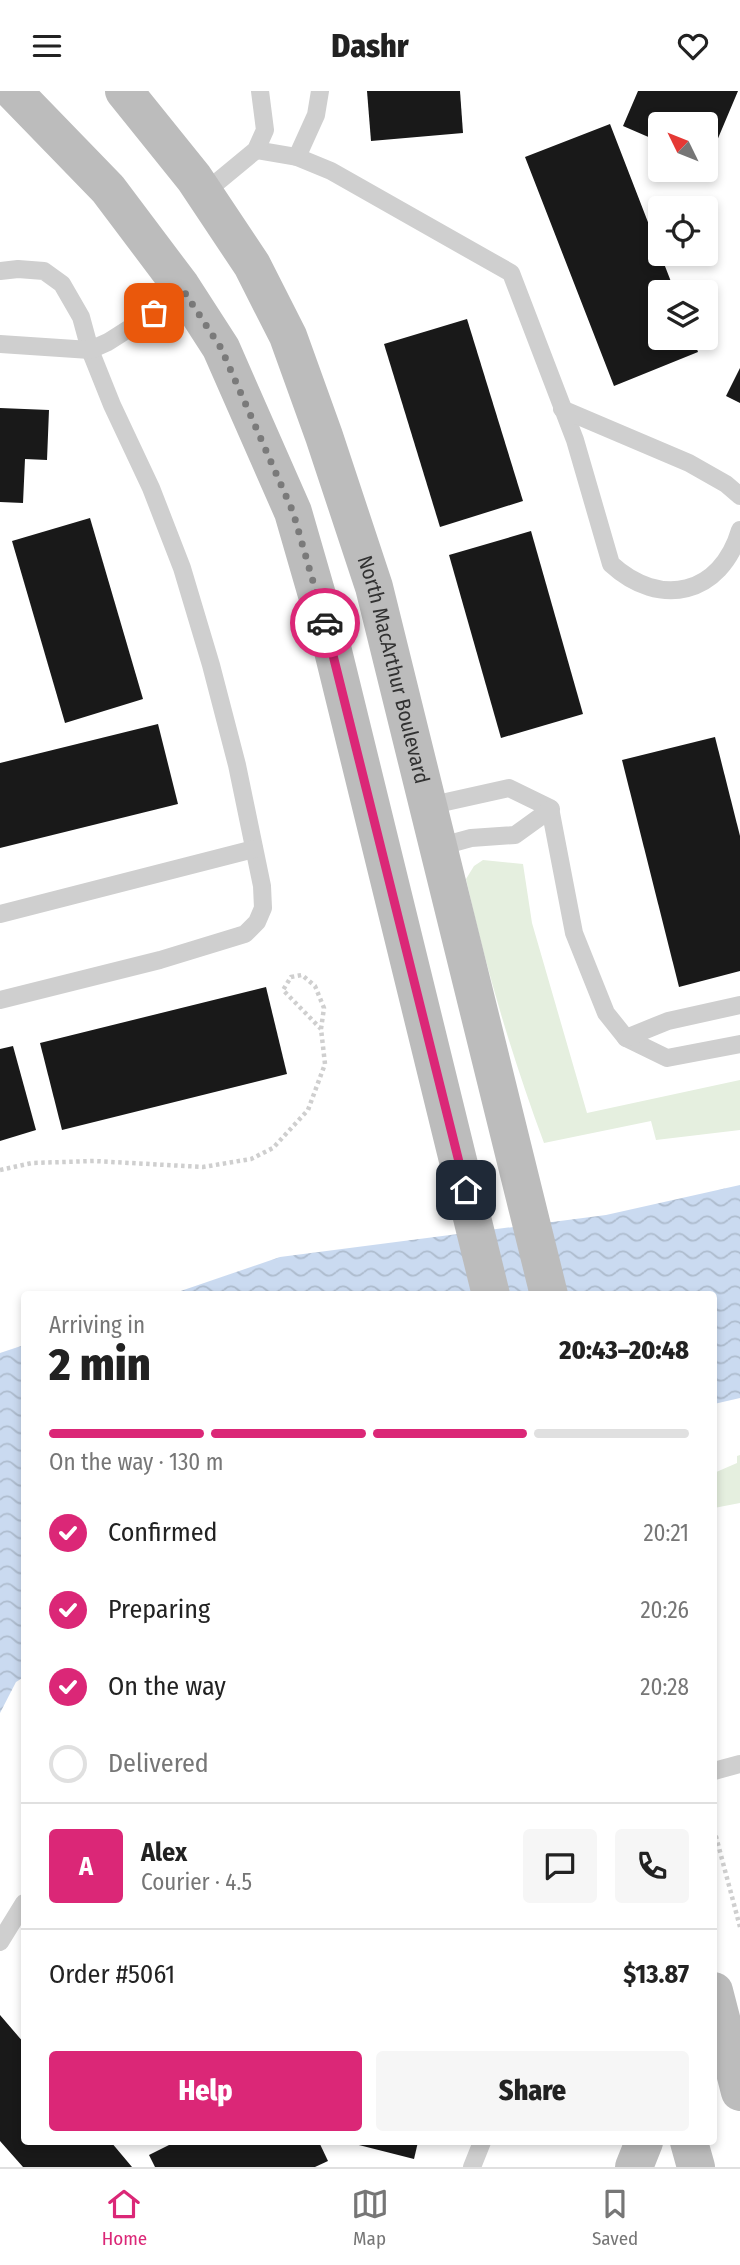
<!DOCTYPE html>
<html lang="en">
<head>
<meta charset="utf-8">
<style>
	body { margin:0; font-family:"Fira Sans Condensed",sans-serif; background:#f6f6f6; color:#222; height:100vh; display:flex; flex-direction:column; font-size:26px; white-space:nowrap }
	* { box-sizing:border-box; margin:0 }
	p { font-size:23px; color:#767676 }
	.icon { flex:none; width:38px; height:38px; fill:none; stroke:currentColor; stroke-width:2; stroke-linecap:round; stroke-linejoin:round }
	.map { position:relative; flex:1; overflow:hidden }
	.details { position:absolute; left:21px; top:1200px; width:696px; height:854px; display:flex; flex-direction:column; background:#fff; border-radius:7px; box-shadow:0 4px 10px #0003 }
	.details>* { flex:none }
	.needle { width:46px; rotate:313deg }
	.controls { position:absolute; left:648px; top:21px; display:grid; gap:14px }
	.controls a { display:grid; place-items:center; width:70px; height:70px; border-radius:7px; background:#fff; box-shadow:0 4px 10px #0003; font-size:35px }
	.pin { position:absolute; display:grid; place-items:center; width:60px; height:60px; color:#fff; margin:-30px; border-radius:14px; box-shadow:0 4px 10px #0006 }
	.courier { position:absolute; display:grid; place-items:center; width:70px; height:70px; margin:-35px; border:5px solid #db2777; border-radius:50%; background:#fff; color:#222; box-shadow:0 2px 9px #0007 }
	.headline em { font-style:normal; font-weight:800 }
	.headline div { display:flex; flex-direction:column-reverse }
	.headline { display:flex; align-items:center; justify-content:space-between; height:119px; padding:0 28px }
	h1 { font-size:46px; font-weight:800; line-height:52px }
	.bar { display:grid; grid-template-columns:repeat(4,1fr); gap:10px 7px; align-content:center; height:84px; padding:0 28px }
	.bar i { height:9px; border-radius:5px; background:#e0e0e0 }
	.bar .current { background:#db2777 }
	.bar p { grid-column:span 4 }
	.line { display:flex; align-items:center; gap:18px; padding:0 28px; border-top:2px solid #e0e0e0 }
	.line div { flex:1 }
	.round { display:grid; place-items:center; flex:none; width:74px; height:74px; border-radius:7px; background:#f6f6f6 }
	ol { padding:0 28px; list-style:none }
	li { display:flex; align-items:center; gap:21px; height:77px }
	li p { margin-inline-start:auto }
	li .icon { padding:7px; border-radius:50%; background:#db2777; color:#fff; stroke-width:4 }
	li:last-child { color:#767676 }
	li i { width:38px; height:38px; border:4px solid #e0e0e0; border-radius:50% }
	.cta { display:flex; gap:14px; margin-top:auto; padding:14px 28px }
	.cta a { flex:1; height:80px; border-radius:7px; background:#db2777; color:#fff; font-size:28px; font-weight:800; line-height:80px; text-align:center }
	.cta a+a { background:#f6f6f6; color:#222 }
	header { display:flex; justify-content:space-between; align-items:center; height:91px; padding:0 28px; background:#fff; font-size:32px; font-weight:800 }
	.tabs { display:flex; justify-content:space-around; align-items:center; height:98px; border-top:2px solid #e0e0e0; background:#fff; font-size:19px; color:#767676 }
	.tabs a { display:grid; justify-items:center; gap:4px }
	.tabs .current { color:#db2777 }
	.map>svg:first-child { display:block }
	.green { fill:#e5efdf }
	.water { fill:url(#water-waves) }
	.building { fill:#191919 }
	.lines { fill:none; stroke-linecap:round; stroke-linejoin:round }
	.path { stroke:#cfcfcf; stroke-width:4.5; stroke-dasharray:3.5 3.5; stroke-linecap:butt }
	.service { stroke:#cfcfcf; stroke-width:18 }
	.secondary { stroke:#bcbcbc; stroke-width:38 }
	.done { stroke:#7a7a7a; stroke-width:7; stroke-dasharray:0 12.6 }
	.route { stroke:#db2777; stroke-width:9 }
	.labels { text-anchor:middle; dominant-baseline:central; stroke-width:7; stroke-linejoin:round; paint-order:stroke }
	.street-label { font-size:21px; fill:#323232; stroke:#fff }
</style>
</head>
<body>
<header><svg class="icon" aria-label="menu" viewBox="0 0 24 24"><path d="M4 6h16M4 12h16M4 18h16"/></svg>Dashr<svg class="icon" aria-label="heart" viewBox="0 0 24 24"><path d="M12 20l-8-8c-3-5 5-10 8-4 3-6 11-1 8 4z"/></svg></header>
<div class="map">
<svg width="740" height="2076" viewBox="0 0 740 2076">
	<defs>
		<pattern id="water-waves" width="16" height="10" patternUnits="userSpaceOnUse" patternTransform="scale(1.75)"><rect width="16" height="10" fill="#cadaf0"/><path d="M0 5q4-4 8 0t8 0" fill="none" stroke="#aebcce"/></pattern>
	</defs>
	<rect width="100%" height="100%" fill="#fff"/>
	<g class="green">
		<path d="M483,769L523,773L532,832L587,1022L740,989V1039L656,1049L651,1030L544,1052C512,966 486,878 466,788L474,775Z"/>
		<path d="M740,1364V1412L714,1417V1382L737,1372V1365Z"/>
	</g>
	<g class="water">
		<path d="M740,1094V1307L714,1313V1204H169L280,1166L606,1124Z"/>
		<path d="M24,1254V1586L16,1591L0,1622V1262Z"/>
	</g>
	<g class="building">
		<path d="M367,0H460L463,42L371,50Z"/>
		<path d="M638,0H738L708,71L705,70V33H660V51L623,35Z"/>
		<path d="M610,33L675,201H660V247H693L698,261L614,295L525,66Z"/>
		<path d="M467,228L523,410L440,436L384,253Z"/>
		<path d="M740,277V312L726,305Z"/>
		<path d="M0,317L49,319L47,369L25,368L23,412L0,411Z"/>
		<path d="M90,427L143,608L65,632L12,450Z"/>
		<path d="M531,440L583,623L501,647L449,464Z"/>
		<path d="M158,633L178,713L0,757V672Z"/>
		<path d="M715,646L740,745V880L679,896L622,669Z"/>
		<path d="M266,896L287,983L62,1039L40,952Z"/>
		<path d="M13,955L36,1039L0,1050V958Z"/>
		<path d="M0,1924L24,1952V2051H111L132,2076H23L0,2050Z"/>
		<path d="M175,2051H319L328,2070L315,2076H155L149,2064Z"/>
		<path d="M347,2051H418L414,2068Z"/>
	</g>
	<g class="lines">
		<g class="path">
			<path d="M0,1079L32,1072L94,1070L203,1076L251,1068L273,1057L308,1019L325,973L321,938L324,917L315,895L302,884L291,886L283,899L321,938"/>
			<path d="M714,1738L740,1836"/>
		</g>
		<g class="service">
			<path d="M256,59L297,66L331,80L511,182L575,349L611,473C660,518 721,504 740,439"/>
			<path d="M297,66L316,24L320,0"/>
			<path d="M204,102L256,59L265,39L260,0"/>
			<path d="M0,180L18,178L44,180L62,193L81,226L90,259L112,314L151,397L182,477L211,574L237,674L262,795L263,817L257,831L245,843L160,869L0,909"/>
			<path d="M0,253L90,259L108,251L185,202"/>
			<path d="M562,318L689,372L726,393L740,405"/>
			<path d="M428,715L509,697L550,717L574,842L606,922L626,947L667,967L740,953"/>
			<path d="M438,756L471,747L515,744L551,718"/>
			<path d="M0,823L254,758"/>
			<path d="M626,947L668,930L740,914"/>
			<path d="M714,1680L740,1673"/>
			<path d="M0,1851L24,1812"/>
			<path d="M472,2076L482,2051"/>
		</g>
		<g class="secondary">
			<path d="M13,0L108,98L181,195L221,257L293,421L332,556L491,1204"/>
			<path id="s1" d="M124,0L194,87L252,174L288,245L324,345L374,496L549,1204"/>
			<path d="M714,1900L740,2001"/>
			<path d="M689,2051L696,2076"/>
			<path d="M634,2076L644,2051"/>
		</g>
	</g>
	<g class="lines">
		<path class="done" d="M154,222L185,202L221,257L293,421L325,532"/>
		<path class="route" d="M325,532L466,1099"/>
	</g>
	<g class="labels">
		<g class="street-label">
			<text stroke="none"><textPath href="#s1" startOffset="646">North MacArthur Boulevard</textPath></text>
		</g>
	</g>
</svg>
<div class="controls">
<a><svg class="needle" viewBox="-14 -14 28 28"><path d="M0-13l5 13h-10z" fill="#e53935"/><path d="M0 13l5-13h-10z" fill="#767676"/></svg></a>
<a><svg class="icon" aria-label="locate" viewBox="0 0 24 24"><circle cx="12" cy="12" r="6"/><path d="M12 2v4M12 18v4M2 12h4M18 12h4"/></svg></a>
<a><svg class="icon" aria-label="layers" viewBox="0 0 24 24"><path d="M12 4l9 5-9 5-9-5zM3 14l9 5 9-5"/></svg></a>
</div>
<div class="pin" style="left:154px;top:222px;background:#ea580c"><svg class="icon" aria-label="bag" viewBox="0 0 24 24"><path d="M5 8h14l-1 12H6zM9 8a3 3 0 0 1 6 0"/></svg></div>
<div class="pin" style="left:466px;top:1099px;background:#1f2937"><svg class="icon" aria-label="home" viewBox="0 0 24 24"><path d="M3 11l9-7 9 7M6 9v11h12V9"/></svg></div>
<div class="courier" style="left:325px;top:532px"><svg class="icon" aria-label="car" viewBox="0 0 24 24"><path d="M5 17H2v-5l4-1 3-4h7l3 4 3 1v5h-3M9 17h6M6 11h13"/><circle cx="7" cy="17" r="2"/><circle cx="17" cy="17" r="2"/></svg></div>
<section class="details">
<div class="headline"><div><h1>2 min</h1><p>Arriving in</p></div><em>20:43–20:48</em></div>
<div class="bar"><i class="current"></i><i class="current"></i><i class="current"></i><i></i><p>On the way · 130 m</p></div>
<ol>
<li><svg class="icon" aria-label="check" viewBox="0 0 24 24"><path d="M5 12l5 5 9-10"/></svg>Confirmed<p>20:21</p></li>
<li><svg class="icon" aria-label="check" viewBox="0 0 24 24"><path d="M5 12l5 5 9-10"/></svg>Preparing<p>20:26</p></li>
<li><svg class="icon" aria-label="check" viewBox="0 0 24 24"><path d="M5 12l5 5 9-10"/></svg>On the way<p>20:28</p></li>
<li><i></i>Delivered</li>
</ol>
<div class="line" style="height:126px"><b class="round" style="background:#db2777;color:#fff">A</b><div><b>Alex</b><p>Courier · 4.5</p></div><a class="round"><svg class="icon" aria-label="chat" viewBox="0 0 24 24"><path d="M4 5h16v11H9l-5 4z"/></svg></a><a class="round"><svg class="icon" aria-label="phone" viewBox="0 0 24 24"><path d="M5 4h4l2 5-3 2q2 4 5 5l2-3 5 2v4C11 20 4 13 5 4z"/></svg></a></div>
<div class="line" style="height:91px"><div>Order #5061</div><b>$13.87</b></div>
<div class="cta"><a>Help</a><a>Share</a></div>
</section>
</div>
<nav class="tabs">
<a class="current"><svg class="icon" aria-label="home" viewBox="0 0 24 24"><path d="M3 11l9-7 9 7M6 9v11h12V9"/></svg>Home</a>
<a><svg class="icon" aria-label="map" viewBox="0 0 24 24"><path d="M3 6l6-2 6 2 6-2v14l-6 2-6-2-6 2zM9 4v14M15 6v14"/></svg>Map</a>
<a><svg class="icon" aria-label="saved" viewBox="0 0 24 24"><path d="M7 4h10v16l-5-4-5 4z"/></svg>Saved</a>
</nav>
</body>
</html>
